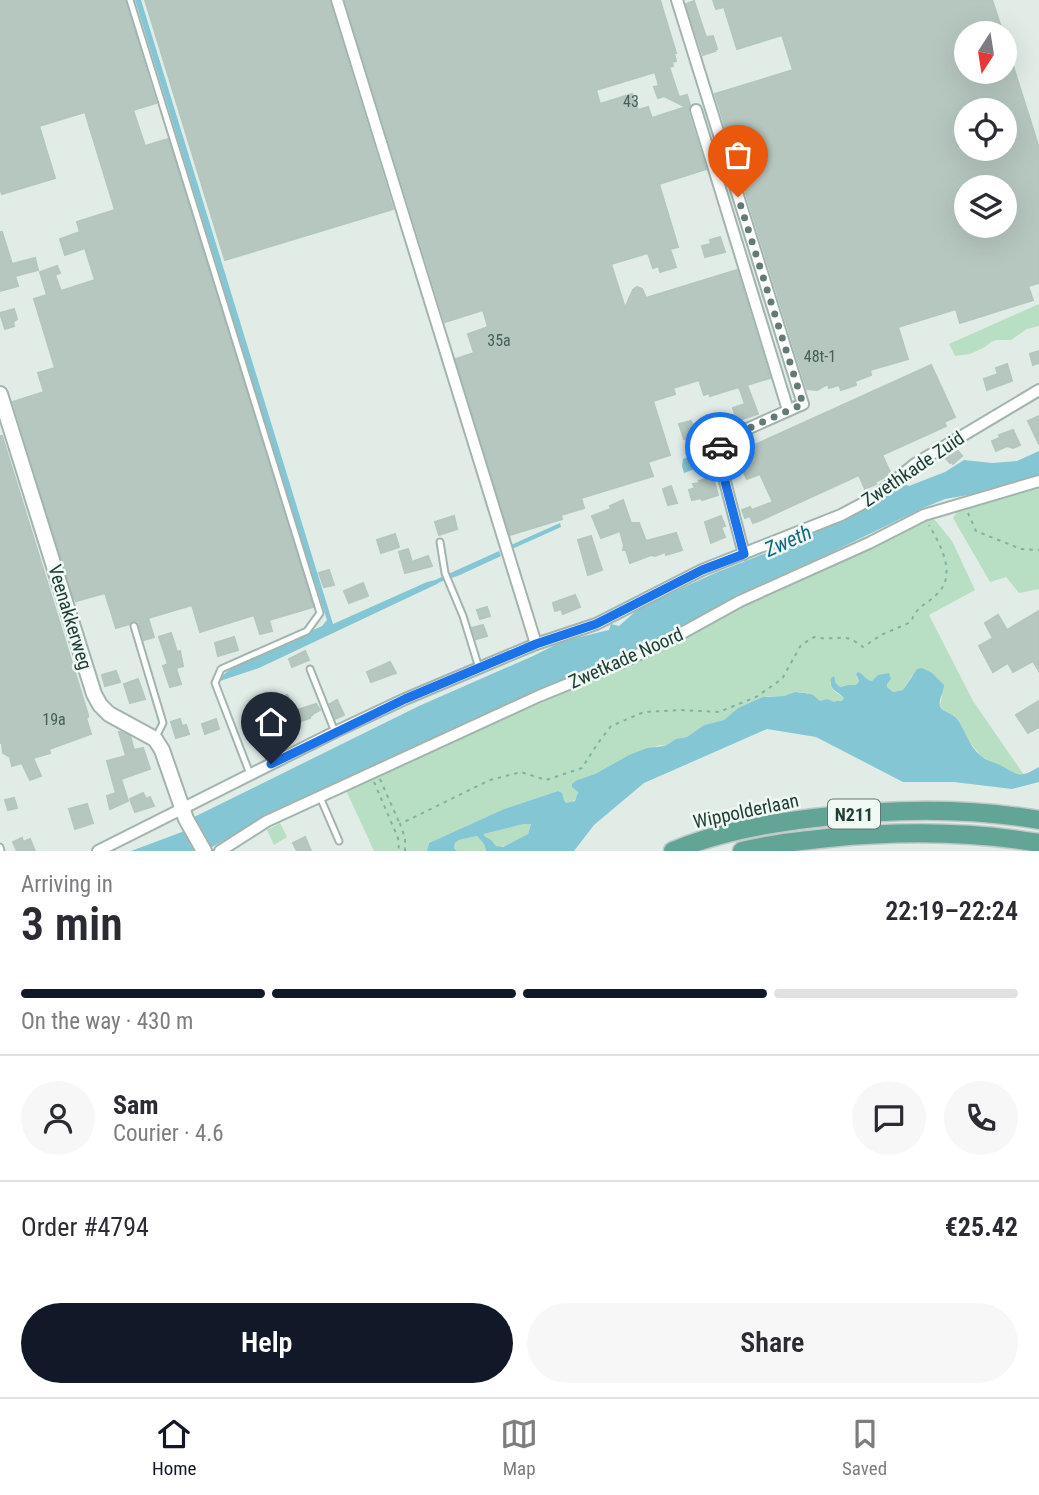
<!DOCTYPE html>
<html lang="en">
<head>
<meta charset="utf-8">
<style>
	body { margin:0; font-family:"Roboto Condensed",sans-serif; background:#f7f7f7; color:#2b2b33; height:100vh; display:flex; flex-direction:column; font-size:26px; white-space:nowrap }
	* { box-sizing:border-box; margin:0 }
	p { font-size:23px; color:#7c7c81 }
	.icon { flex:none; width:38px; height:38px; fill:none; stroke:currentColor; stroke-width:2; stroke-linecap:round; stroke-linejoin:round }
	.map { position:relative; height:851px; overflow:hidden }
	.details { display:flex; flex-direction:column; background:#fff; flex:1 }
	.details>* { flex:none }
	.needle { width:46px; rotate:192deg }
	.controls { position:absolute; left:954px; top:21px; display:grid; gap:14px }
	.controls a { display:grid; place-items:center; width:63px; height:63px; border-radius:50%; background:#fff; box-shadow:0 7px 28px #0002; font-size:35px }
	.pin { position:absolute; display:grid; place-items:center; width:60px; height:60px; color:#fff; margin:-72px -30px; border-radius:50% 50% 50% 0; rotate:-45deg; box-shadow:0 0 7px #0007 }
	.pin .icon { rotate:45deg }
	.courier { position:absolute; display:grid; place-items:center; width:70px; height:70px; margin:-35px; border:5px solid #1a73e8; border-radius:50%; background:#fff; color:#222; box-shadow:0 2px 9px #0007 }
	.head em { font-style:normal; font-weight:600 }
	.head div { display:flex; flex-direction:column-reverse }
	.head { display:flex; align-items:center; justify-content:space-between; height:119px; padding:0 21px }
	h1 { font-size:46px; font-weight:600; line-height:52px }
	.bar { display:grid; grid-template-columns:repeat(4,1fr); gap:10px 7px; align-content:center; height:84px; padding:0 21px }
	.bar i { height:9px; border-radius:5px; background:#e1e1e2 }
	.bar .current { background:#111827 }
	.bar p { grid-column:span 4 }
	.line { display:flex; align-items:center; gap:18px; padding:0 21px; border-top:2px solid #e1e1e2 }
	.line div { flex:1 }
	.round { display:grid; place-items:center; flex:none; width:74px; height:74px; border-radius:37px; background:#f7f7f7 }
	.cta { display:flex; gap:14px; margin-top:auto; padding:14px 21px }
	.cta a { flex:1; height:80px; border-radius:42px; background:#111827; color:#fff; font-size:28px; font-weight:600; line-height:80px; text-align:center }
	.cta a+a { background:#f7f7f7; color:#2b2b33 }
	.tabs { display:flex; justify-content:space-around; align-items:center; height:98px; border-top:2px solid #e1e1e2; background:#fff; font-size:19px; color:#7c7c81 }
	.tabs a { display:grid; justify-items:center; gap:4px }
	.tabs .current { color:#111827 }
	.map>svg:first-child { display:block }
	.green { fill:#b8dfc4 }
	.water { fill:#85c6d5; fill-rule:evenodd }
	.building { fill:#b6c7c0; stroke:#b3c6bf; stroke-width:2; fill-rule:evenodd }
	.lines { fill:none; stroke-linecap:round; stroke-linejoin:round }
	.service-casing { stroke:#a3b4af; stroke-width:9 }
	.minor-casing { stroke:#a3b4af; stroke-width:14 }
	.tertiary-casing { stroke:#a3b4af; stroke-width:18 }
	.primary-casing { stroke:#c1c9c7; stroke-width:21 }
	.path { stroke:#7fb2a3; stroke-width:2; stroke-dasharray:3.5 5; stroke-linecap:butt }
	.service { stroke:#fff; stroke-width:5 }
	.minor { stroke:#fff; stroke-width:10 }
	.tertiary { stroke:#fff; stroke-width:14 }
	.primary { stroke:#62a495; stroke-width:18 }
	.done { stroke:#647b75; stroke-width:7; stroke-dasharray:0 12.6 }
	.route { stroke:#1a73e8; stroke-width:9 }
	.labels { text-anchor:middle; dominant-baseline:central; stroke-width:5; stroke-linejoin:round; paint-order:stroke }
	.number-label { font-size:16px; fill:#466059 }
	.shield { fill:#f1f9f5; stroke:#5f7670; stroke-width:2 }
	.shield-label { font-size:18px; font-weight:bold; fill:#203e37 }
	.street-label { font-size:19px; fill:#203e37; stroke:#f1f9f5 }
	.water-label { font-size:21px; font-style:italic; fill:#17697d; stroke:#f1f9f5 }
</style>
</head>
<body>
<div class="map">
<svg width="1039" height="851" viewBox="0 0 1039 851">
	<rect width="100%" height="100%" fill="#e1ece7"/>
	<g class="green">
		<path d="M1039,304V326L1027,329L1011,340H997L991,342L985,347L970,354L955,356L949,344Z"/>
		<path d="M1039,486V589L1019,593L1006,577L990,582L953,518L961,506Z"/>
		<path d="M923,520H935L952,541L975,590L929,615L973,701L1024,775L1015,774L982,757L968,740L955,716L945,712L940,705L942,696L912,675L903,690L893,692L887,687V684L875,679L872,681L866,680L861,673L856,677L859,680L856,685H848L839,687L835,680L830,683L834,691L844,698L842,701H837L835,702L820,701L807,693L800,692H795L784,696H768L738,708L724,720L704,725L687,737L676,739L665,746L660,745L629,755L595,774L577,780C578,791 580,802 566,803C563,799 562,795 558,791L504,809L429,843L427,851H374L345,788L375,778L378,773L479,727L633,663L782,587Z"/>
		<path d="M280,823L287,837L274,845L267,830Z"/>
		<path d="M524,824H531L528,834L523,838L499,848L484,837V834Z"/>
		<path d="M477,836L484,844L486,851H457L454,848L455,843L459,840Z"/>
	</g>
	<g class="water">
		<path d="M135,0H141L333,624L427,582L435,580L499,551L501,556L460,575L440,582L437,584L259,668L220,681L222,676L235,665L322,626L327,620L295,520Z"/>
		<path d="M1039,451V476L980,493L945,499L923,508L826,555L737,595L706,614L644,646L283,807L205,851H131L182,832L194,817L419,706L533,656L563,641L609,630L611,624L619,626L636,611L654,601L715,573L802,539L866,507L902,483L909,486L945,472L964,460L992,463L1017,461Z"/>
		<path d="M703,452L714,454L711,463L684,473L682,466L683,459Z"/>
		<path d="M560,523L561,527L512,549L510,548L511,545Z"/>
		<path d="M922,668L932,673L944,685C944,692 938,700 940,706C943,713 953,713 957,719C965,730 969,746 980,755C985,760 993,762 1000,765C1019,775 1018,779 1039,767V782L1012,789L954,782H903L816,737L767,729L644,783L594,825L574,851H486L484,844L477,836L459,840L455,843L454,848L457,851H427L429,843L504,809L558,791L562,793L564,800L566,803L575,801L578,792L572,787V784L577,780L595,774L629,755L647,748L665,746L676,739L687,737L704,725L724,720L738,708L763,697L784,696L795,692L805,693L813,695L820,701L827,699L834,702L836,701H842L844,698C837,690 829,691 831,678L834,676L836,683L840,687L848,685H856L859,681L856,674L858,672C864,674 865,680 872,681L878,675L889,673L891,679L887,684V687L893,692L903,690L917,669ZM524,824H531L528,834L503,847L496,846L491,840L484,836V834Z"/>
	</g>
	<g class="building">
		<path d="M0,0H125L156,103L133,110L145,146L168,139L313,607L269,620L272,631L260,634L254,615L200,632L192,605L148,618L154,637L144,640L138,621H132L129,624L116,628L105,593L76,601L73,596L13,402L44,392L38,373L55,368L34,299L47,295L40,272L57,266L60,273L55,275L61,291L95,280L85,248L65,255L60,239L80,232L77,222L115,210L85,112L39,126L55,178L2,194L0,188Z"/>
		<path d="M145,0H329L393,209L225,260Z"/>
		<path d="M345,0H660L676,53H674L676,61L672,62L673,66L669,67L679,97L687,95L690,105L688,112L706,169L659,184L678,247L670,249L676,267L660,272L659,266L653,268L648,253L611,264L625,308L633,290L637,287L642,289L646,298L737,270L770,378L747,385L758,414L737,421L733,408L745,404L739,387L710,396L709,393L704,395L699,380L673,388L675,394L653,401L670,455L648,462L653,476L581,498L584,508L561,515L562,519L510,535L456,359L474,353L468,334L488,327L483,310L445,322ZM655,72L659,86L654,87L658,98L664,96L686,107L652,118L648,107L638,110L632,94L600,104L596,90Z"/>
		<path d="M713,0H992L1003,33H966V72H1004V44H1006L1039,148V283L1028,286L1033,300L960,323L956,309L898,327L908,359L870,370L871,375L855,381L856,385L841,390L839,385L829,388L828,384L817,390L807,389L715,94L793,70L782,35L737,49L724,7L716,9ZM966,110H1004V149H966ZM966,187H1004V226H966Z"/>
		<path d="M694,1L706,37L713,36L717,49L714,50L715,51L703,55L686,4Z"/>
		<path d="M0,232H2L12,264L35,258L38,270L15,276L18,286L0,291Z"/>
		<path d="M720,237L725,252L705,257L702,246L711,244L710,240Z"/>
		<path d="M14,309L17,319L13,322L14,326L5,329L0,313Z"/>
		<path d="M1039,351V363L1033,365L1030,354Z"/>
		<path d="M1007,364L1012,381L987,390L984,379L998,374L996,368Z"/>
		<path d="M931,365L955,417L944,422L946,426L882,455L891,474L875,482L876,484L865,489L859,475L761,520L753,523L750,516L745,518L742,510L750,507L752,510L773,502L760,474L747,479L737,458L750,453L748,448Z"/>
		<path d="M1039,416V444L1028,421Z"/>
		<path d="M691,421L692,425L697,423L703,426L704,430L703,434L684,439L679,424Z"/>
		<path d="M1013,430L1020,445L1013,448L1007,446L996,451L992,441L1000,438L999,435Z"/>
		<path d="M0,436H2L88,715V717L86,718L91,734L49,749L50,753L33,758L41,776L30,780L22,763L12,766L10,757L3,753L2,743H0Z"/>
		<path d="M958,451L962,456L953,464L952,462L950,463L944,456L951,452L952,454Z"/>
		<path d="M713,477L718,495L702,500L701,498L692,500L689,490L695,488L693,484L700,483L699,481Z"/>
		<path d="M671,486L677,503L668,505L663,489Z"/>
		<path d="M623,500L631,523H639L646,541L676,533L682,550L666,555L665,552L655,556L651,555L630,563L626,550H623L624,546L620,531L601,538L592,516L611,509L610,506Z"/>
		<path d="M454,516L457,529L439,535L435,522Z"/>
		<path d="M721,516L725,526L721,527L725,537L711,543L705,522Z"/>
		<path d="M395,534L399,547L381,553L377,540Z"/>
		<path d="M591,536L602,570L588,575L578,540Z"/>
		<path d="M408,549L412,562L428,556L432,566L405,573L399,552Z"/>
		<path d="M329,570L334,585L324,587L319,573Z"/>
		<path d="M363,583L368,596L349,603L344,591Z"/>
		<path d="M575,595L580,607L563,614L561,609L555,611L553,603Z"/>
		<path d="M487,607L490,616L480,619L477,610Z"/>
		<path d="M1039,611V671L1033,661L1013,672L1008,663L993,672L979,646L993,638L985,623L998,615L1007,630Z"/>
		<path d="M483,625L487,636L476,639L472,628Z"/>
		<path d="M171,633L177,652L180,651L183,666L176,668L181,684L170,687L163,666L168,664L159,637Z"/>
		<path d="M234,637L238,650L218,656L215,643Z"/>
		<path d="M305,651L309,660L292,667L289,659Z"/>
		<path d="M390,662L396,673L371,682L367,672Z"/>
		<path d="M116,671L120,682L105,686L102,675Z"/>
		<path d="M138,679L145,699L130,703L124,684Z"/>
		<path d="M287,695L297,710L316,704L320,710L313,714L310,717V718L292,724L279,699Z"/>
		<path d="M337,700L344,715L335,719L330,704Z"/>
		<path d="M1039,701V727L1028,733L1016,715Z"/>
		<path d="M180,719L182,726L186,725L189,734L176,738L171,722Z"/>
		<path d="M216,719L219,729L205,734L202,724Z"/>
		<path d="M119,732H121L130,736L134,750L143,748L150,769L121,779L128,801L110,809L107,796L116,793L107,761L126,756Z"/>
		<path d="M143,793L146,799L150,797L154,806L135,812L130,799Z"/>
		<path d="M14,798L17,808L8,810L5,800Z"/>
		<path d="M87,804L93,823L75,829L69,809Z"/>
		<path d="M305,837L311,851H297L293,843Z"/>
		<path d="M22,838L23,842L30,839L35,851H17L13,842Z"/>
	</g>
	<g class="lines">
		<g class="service-casing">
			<g id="service">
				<path d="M130,0L320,613L307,631L221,669L215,683L250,774"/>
				<path d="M440,542L445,573L463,616L479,668"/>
				<path d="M134,626L163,723L155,739"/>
				<path d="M310,669L335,732"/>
				<path d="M320,797L339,841"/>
				<path d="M0,847L1,851"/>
			</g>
		</g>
		<g class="minor-casing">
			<g id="minor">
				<path d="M337,0L536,644"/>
				<path d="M677,0L803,404L727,438L717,451L744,554"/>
				<path d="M696,110L788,410"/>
				<path d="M98,851L335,732L405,699L536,644L596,624L702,570L841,515L875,497L915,464L1039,390"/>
				<path d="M220,851L267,821L539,696L627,660L673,638L740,601L869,543L924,515L1039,481"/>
			</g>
		</g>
		<g class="tertiary-casing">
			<path id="tertiary" d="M0,394L94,694L100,705L109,714L155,739L162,750L186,819L204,851"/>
		</g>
		<g class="primary-casing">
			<g id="primary">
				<path d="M673,851C718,832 765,824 814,818C888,809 965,807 1039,820"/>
				<path d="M742,851C770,844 799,841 828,838C899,831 969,831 1039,843"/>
			</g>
		</g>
		<g class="path">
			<path d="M968,513L976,531L1021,549L1039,550"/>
			<path d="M380,779L399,822"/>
			<path d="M374,782L398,838L399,851"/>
			<path d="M405,851V838L400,824L490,780L521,772L546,780L582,768L598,743L611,726L644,712L681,710L719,712L756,697L782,679L801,645L814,637C828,640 835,637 846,638C852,639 858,643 863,647L881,635L911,622C917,605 927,605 938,593C957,574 940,544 929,525"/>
		</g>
		<use href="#service" class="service"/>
		<use href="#minor" class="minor"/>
		<use href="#tertiary" class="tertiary"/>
		<use href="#primary" class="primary"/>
	</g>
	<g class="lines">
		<path class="done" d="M720,447L727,438L803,404L738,197"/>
		<path class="route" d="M271,764L405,699L536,644L596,624L702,570L744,554L717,451L720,447"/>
	</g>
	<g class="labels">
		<g class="number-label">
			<text x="631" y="101">43</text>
			<text x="499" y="340">35a</text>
			<text x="820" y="356">48t-1</text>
			<text x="54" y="719">19a</text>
		</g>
		<rect class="shield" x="828" y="799.5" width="52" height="29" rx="5"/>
		<g class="shield-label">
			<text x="854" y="814">N211</text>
		</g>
		<g class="street-label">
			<text transform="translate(913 469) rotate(-34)">Zwethkade Zuid</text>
			<text transform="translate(70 617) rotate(73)">Veenakkerweg</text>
			<text transform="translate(626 658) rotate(-24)">Zwetkade Noord</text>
			<text transform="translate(746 811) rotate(-12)">Wippolderlaan</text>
		</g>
		<g class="water-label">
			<text transform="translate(788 541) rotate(-24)">Zweth</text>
		</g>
	</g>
</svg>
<div class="controls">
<a><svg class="needle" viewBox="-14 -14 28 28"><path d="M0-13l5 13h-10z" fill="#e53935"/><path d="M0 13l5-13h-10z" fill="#7c7c81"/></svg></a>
<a><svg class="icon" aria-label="locate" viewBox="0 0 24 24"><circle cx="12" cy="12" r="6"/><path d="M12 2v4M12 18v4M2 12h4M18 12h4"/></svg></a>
<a><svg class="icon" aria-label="layers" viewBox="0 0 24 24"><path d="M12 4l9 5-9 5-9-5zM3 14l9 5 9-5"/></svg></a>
</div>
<div class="pin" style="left:738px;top:197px;background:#ea580c"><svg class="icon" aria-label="bag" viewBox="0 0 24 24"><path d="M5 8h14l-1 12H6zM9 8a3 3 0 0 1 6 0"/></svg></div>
<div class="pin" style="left:271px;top:764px;background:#1f2937"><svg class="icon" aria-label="home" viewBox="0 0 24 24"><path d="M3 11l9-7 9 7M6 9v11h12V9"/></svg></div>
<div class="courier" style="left:720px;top:447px"><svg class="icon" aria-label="car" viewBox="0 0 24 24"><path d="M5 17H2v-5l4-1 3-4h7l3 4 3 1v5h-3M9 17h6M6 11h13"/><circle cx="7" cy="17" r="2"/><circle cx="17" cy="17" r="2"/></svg></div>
</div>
<section class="details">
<div class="head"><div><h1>3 min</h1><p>Arriving in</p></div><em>22:19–22:24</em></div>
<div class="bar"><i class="current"></i><i class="current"></i><i class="current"></i><i></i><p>On the way · 430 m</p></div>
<div class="line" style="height:126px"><a class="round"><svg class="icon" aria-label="person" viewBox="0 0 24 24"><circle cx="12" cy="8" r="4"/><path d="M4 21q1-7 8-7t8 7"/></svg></a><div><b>Sam</b><p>Courier · 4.6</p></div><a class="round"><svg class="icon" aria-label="chat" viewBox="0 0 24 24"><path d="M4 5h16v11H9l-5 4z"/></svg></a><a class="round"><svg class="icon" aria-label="phone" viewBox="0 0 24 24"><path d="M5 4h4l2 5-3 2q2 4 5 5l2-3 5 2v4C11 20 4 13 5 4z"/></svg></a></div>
<div class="line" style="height:91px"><div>Order #4794</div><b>€25.42</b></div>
<div class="cta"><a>Help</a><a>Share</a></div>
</section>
<nav class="tabs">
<a class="current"><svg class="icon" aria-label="home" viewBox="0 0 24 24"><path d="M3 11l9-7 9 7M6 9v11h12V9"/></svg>Home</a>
<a><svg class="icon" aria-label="map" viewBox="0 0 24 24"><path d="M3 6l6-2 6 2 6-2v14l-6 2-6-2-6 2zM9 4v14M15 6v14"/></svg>Map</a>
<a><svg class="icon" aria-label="saved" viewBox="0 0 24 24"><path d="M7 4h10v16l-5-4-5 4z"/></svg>Saved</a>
</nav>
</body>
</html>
